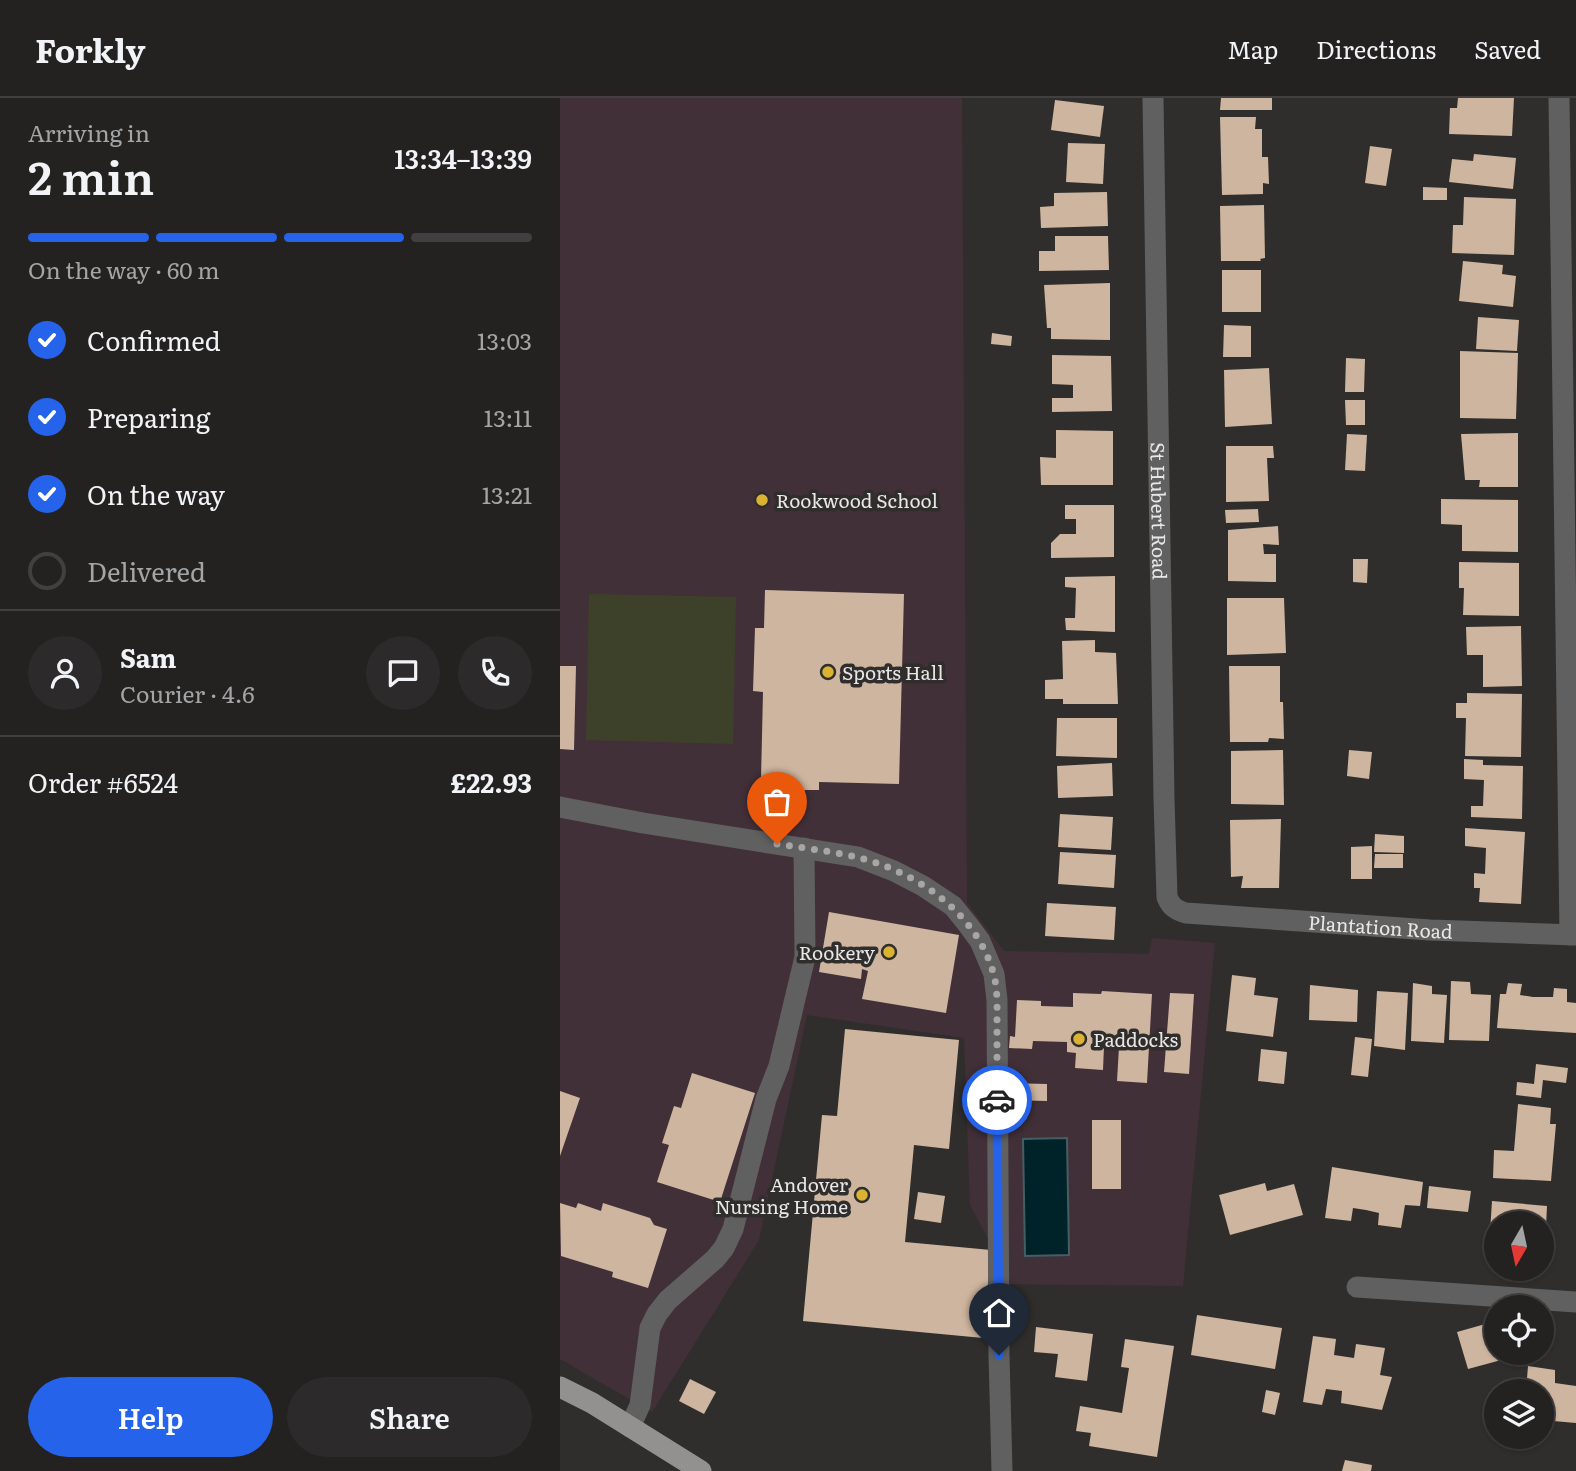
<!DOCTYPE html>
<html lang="en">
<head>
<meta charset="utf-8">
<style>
	body { margin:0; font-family:Literata,serif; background:#2c2a2a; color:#f1f3f6; height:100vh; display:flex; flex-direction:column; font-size:26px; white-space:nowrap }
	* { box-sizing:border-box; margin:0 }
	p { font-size:23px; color:#a3a4a5 }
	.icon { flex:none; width:38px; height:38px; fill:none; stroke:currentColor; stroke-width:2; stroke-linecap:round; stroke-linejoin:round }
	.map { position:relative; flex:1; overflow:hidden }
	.details { display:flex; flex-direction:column; background:#242221; width:560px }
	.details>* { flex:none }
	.needle { width:46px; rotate:189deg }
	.tools { position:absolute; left:924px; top:1113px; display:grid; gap:14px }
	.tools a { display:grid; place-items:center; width:70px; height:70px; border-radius:50%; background:#242221; box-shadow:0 2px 5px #0004,0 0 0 2px #413f3f; font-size:35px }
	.pin { position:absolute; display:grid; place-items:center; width:60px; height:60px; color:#fff; margin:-72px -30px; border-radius:50% 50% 50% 0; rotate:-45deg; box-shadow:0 0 7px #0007 }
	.pin .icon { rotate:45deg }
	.courier { position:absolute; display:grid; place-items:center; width:70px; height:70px; margin:-35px; border:5px solid #2563eb; border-radius:50%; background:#fff; color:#222; box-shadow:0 2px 9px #0007 }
	.headline em { font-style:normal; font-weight:600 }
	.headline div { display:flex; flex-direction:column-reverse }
	.headline { display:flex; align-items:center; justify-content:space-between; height:119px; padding:0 28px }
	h1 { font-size:46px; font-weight:600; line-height:52px }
	.bar { display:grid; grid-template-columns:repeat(4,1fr); gap:10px 7px; align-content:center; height:84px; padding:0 28px }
	.bar i { height:9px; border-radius:5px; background:#413f3f }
	.bar .on { background:#2563eb }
	.bar p { grid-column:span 4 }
	.line { display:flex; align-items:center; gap:18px; padding:0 28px; border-top:2px solid #413f3f }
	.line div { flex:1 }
	.round { display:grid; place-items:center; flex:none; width:74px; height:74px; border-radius:37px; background:#2c2a2a }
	ol { padding:0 28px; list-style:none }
	li { display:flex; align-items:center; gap:21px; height:77px }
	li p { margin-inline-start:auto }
	li .icon { padding:7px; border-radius:50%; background:#2563eb; color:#fff; stroke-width:4 }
	li:last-child { color:#a3a4a5 }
	li i { width:38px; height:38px; border:4px solid #413f3f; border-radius:50% }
	.cta { display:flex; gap:14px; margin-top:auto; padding:14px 28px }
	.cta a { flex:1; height:80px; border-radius:42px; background:#2563eb; color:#fff; font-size:28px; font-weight:600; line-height:80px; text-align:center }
	.cta a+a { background:#2c2a2a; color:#f1f3f6 }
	header { display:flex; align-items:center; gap:42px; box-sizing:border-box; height:98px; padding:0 35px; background:#242221; border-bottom:2px solid #413f3f }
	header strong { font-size:33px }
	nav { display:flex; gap:38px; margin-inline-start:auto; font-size:24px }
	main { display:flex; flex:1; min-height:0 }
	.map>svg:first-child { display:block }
	.education { fill:#423039 }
	.green { fill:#3e4129 }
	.water { fill:#002329; stroke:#465e62; stroke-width:2 }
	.building { fill:#ceb59f }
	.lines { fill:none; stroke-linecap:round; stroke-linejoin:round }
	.minor { stroke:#616060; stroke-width:21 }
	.major { stroke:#939090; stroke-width:21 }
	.done { stroke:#a8a6a5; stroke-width:7; stroke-dasharray:0 12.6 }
	.route { stroke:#2563eb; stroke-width:9 }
	.poi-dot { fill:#dab333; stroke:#302e2c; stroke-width:2.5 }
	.labels { text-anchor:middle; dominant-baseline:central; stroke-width:7; stroke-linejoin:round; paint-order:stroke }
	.poi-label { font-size:19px; fill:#e8e7e6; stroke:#302e2c; text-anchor:start }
	.street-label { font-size:19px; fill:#e8e7e6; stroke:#302e2c }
</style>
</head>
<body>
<header>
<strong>Forkly</strong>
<nav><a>Map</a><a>Directions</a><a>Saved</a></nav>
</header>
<main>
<section class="details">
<div class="headline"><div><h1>2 min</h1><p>Arriving in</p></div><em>13:34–13:39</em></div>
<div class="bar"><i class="on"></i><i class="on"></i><i class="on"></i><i></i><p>On the way · 60 m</p></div>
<ol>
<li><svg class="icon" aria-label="check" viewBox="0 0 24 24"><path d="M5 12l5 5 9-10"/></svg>Confirmed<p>13:03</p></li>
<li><svg class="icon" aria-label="check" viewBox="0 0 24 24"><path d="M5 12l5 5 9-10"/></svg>Preparing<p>13:11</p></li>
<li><svg class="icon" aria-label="check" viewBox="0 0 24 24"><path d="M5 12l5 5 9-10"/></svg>On the way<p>13:21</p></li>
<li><i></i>Delivered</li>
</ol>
<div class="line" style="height:126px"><a class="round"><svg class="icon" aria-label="person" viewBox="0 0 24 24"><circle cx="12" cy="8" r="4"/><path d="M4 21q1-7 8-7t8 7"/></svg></a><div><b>Sam</b><p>Courier · 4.6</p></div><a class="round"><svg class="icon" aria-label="chat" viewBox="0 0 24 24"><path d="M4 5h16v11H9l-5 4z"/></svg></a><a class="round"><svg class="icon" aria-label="phone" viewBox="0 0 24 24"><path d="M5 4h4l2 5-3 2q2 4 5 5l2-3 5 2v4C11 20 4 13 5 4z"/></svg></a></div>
<div class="line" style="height:91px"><div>Order #6524</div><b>£22.93</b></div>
<div class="cta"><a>Help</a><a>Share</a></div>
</section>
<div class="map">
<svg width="1016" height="1373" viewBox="0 0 1016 1373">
	<rect width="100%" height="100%" fill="#302e2c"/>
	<path class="education" d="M0,0H402L407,805L444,853L589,856L592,840L655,845L623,1188L438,1186L434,1152L410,1107L404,940L247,917L199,1142L92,1314L0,1261Z"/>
	<path class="green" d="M29,496L176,499L173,646L26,642Z"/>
	<path class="water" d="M507,1040L509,1157L465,1158L463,1041Z"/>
	<g class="building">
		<path d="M661,0H712V12H660Z"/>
		<path d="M898,0H954L952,38L889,36L890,10H897Z"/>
		<path d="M495,2L544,8L540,39L491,32Z"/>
		<path d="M660,19H696L695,31H702V59H708L709,86L703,85V96L662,97Z"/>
		<path d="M508,45L545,46L543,86L506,84Z"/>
		<path d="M810,48L832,51L826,88L805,85Z"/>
		<path d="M914,56L956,60L953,91L889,84L892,61L913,63Z"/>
		<path d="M863,89L887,90V102H863Z"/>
		<path d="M547,94L548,128L481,130L480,109L494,108V95Z"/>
		<path d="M904,99L956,101L954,157L892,155L893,127H903Z"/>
		<path d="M704,107L705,160L700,161L701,163H661L660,108Z"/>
		<path d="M495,138H548L549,172L479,173V153H495Z"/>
		<path d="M903,163L943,167L942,176L956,178L953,209L899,203Z"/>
		<rect x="662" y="172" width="39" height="42"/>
		<path d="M550,185V242L491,241V230H487L484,187Z"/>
		<path d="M918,219L959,222L957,253L916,251Z"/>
		<path d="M664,227L691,228V259H663Z"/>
		<path d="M432,235L452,238L451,248L431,246Z"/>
		<path d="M900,253L958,255L956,321L900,320Z"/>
		<path d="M492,257L551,258L552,313L492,314V300H513V287L492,286Z"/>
		<path d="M786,260L805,261L804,294H785Z"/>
		<path d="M709,270L712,326L665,329L664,272Z"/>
		<path d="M785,302H805V327H786Z"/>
		<path d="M496,332L553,333V387H481L480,359L496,360Z"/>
		<path d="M958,335V389H919L920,382H905L901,336Z"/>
		<path d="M787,336L807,337L805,373L785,372Z"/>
		<path d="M666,348H713L714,360H707L709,403L666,404Z"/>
		<path d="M881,401L958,402V454L902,453V427L881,426Z"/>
		<path d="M505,407H554V459L491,460V445L500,436H516V421H505Z"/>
		<path d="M698,411L699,424L666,425L665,412Z"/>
		<path d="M718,428L719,447L703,446L704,456H716V484L668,483V432Z"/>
		<path d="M793,461H808L807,485L793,484Z"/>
		<path d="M899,464L959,465V518L903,517L904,490H899Z"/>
		<path d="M555,478V534L506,532L505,520H515L516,490L505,489V479Z"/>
		<path d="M205,492L344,496L339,686L259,684V692H237V682L201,681L203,594L193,593L195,530H204Z"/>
		<path d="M667,500H724L726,555L667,557Z"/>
		<path d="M961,528L962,588L923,589V557H907L906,529Z"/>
		<path d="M535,542V554L556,555L558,606H503V601H485V582L503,581L502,543Z"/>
		<path d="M0,568H16L14,652L0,651Z"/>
		<path d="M669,568H720V604H723L724,641L709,640L708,644H670Z"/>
		<path d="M907,595L962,596L961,659L905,658L906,620H896V605H907Z"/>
		<path d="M497,620H557V660L496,658Z"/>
		<path d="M723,652L724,707L671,706V653Z"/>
		<path d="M789,652L812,654L809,681L787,678Z"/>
		<path d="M904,661L923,662V667L963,668L962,721L911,719V708H923L924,682L904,681Z"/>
		<path d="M552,665L553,698L498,700L497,668Z"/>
		<path d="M500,716L553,719L551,752L498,749Z"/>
		<path d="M721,721L719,790H681L683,778L671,779L670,722Z"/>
		<path d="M905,730L965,734L961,806L919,804L920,790H914V775L925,776L926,750L905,748Z"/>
		<path d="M815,736L844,738V755L814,754Z"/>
		<path d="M812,748V781H791V749Z"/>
		<path d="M500,754L556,757L554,790L498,786Z"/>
		<path d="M815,756H843V770H814Z"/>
		<path d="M487,805L556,809L554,842L485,838Z"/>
		<path d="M269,814L399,837L386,915L302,901L308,873L302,871L301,881L259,874Z"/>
		<path d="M672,877L696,880L694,897L718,900L713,939L666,933Z"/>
		<path d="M891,883L910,884L911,896L931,897L929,943L889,942Z"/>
		<path d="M853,885L872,888V896L887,897L884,945L851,943Z"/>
		<path d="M948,885L962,886L960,897L973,899H993L994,890L1007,891V904L1016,905V935L937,930L940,896H946Z"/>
		<path d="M750,887L798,892L797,924L749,922Z"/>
		<path d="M542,893L592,896L587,985L557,983L559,949L544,948L543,972L515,970L516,955L507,954V944L473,943L472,951L449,950L450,938L455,939L457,902L481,903V908L513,909V895L541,896Z"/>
		<path d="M817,893L848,895L845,952L814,948Z"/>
		<path d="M610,895L634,896L629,976L604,974Z"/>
		<path d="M285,931L399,942L389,1051L354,1047L345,1144L431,1152L423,1240L243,1223L262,1017L277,1018Z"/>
		<path d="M795,939L812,941L808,979L791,977Z"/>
		<path d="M701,951L727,954L724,986L698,983Z"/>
		<path d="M976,966L1008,970L1006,985L983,982L981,1000L956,997L957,984L974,986Z"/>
		<path d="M132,975L195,995L160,1104L97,1084L109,1047L102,1045L114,1008L121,1010Z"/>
		<path d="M445,985L487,986V1003L445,1002Z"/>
		<path d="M0,993L20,1000L0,1058Z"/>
		<path d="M958,1006L991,1010L990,1026H996L991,1083L933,1080L934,1052L954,1053Z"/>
		<rect x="532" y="1022" width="29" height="69"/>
		<path d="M772,1069L863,1084L860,1108L845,1107L841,1130L818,1127L819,1115L806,1112L793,1110L791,1123L765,1120Z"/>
		<path d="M705,1085L707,1093L734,1086L743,1117L670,1137L659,1097Z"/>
		<path d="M869,1088L911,1093L908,1114L867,1110Z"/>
		<path d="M358,1094L385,1098L381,1125L354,1121Z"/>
		<path d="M932,1103L987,1108L985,1150L993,1151V1163H982V1125H936V1151L929,1150Z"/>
		<path d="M0,1105L16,1110L18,1105L41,1113L43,1105L90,1120L94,1127L107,1131L88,1190L52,1179L53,1174L1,1158Z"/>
		<path d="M637,1217L722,1230L715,1271L631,1257Z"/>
		<path d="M936,1223V1255H943L945,1261L908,1271L897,1234Z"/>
		<path d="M476,1229L533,1236L527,1283L495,1279L498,1256L474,1254Z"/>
		<path d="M753,1238L776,1241L774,1257L794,1260L796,1246L825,1250L820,1277L832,1279L822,1312L781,1305L782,1293L766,1291L762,1307L743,1304Z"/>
		<path d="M565,1241L614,1248L597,1359L529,1348L531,1335L516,1333L520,1308L562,1315L569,1270L561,1269Z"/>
		<path d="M968,1268L995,1272V1285L1016,1288V1325L982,1322V1293H966Z"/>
		<path d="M130,1281L156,1294L144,1316L119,1303Z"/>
		<path d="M706,1292L720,1295L715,1317L702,1314Z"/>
		<path d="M785,1362L812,1367L811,1373H782Z"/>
	</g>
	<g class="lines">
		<g class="minor">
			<path id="s1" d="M593,0L604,701L607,799C611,809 616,812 626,815L870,832L1016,837"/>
			<path d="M999,0L1010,837"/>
			<path d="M0,709L83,725L298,759L334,773L363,788L393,808L409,828L420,843L434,876L437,902L439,1257L442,1373"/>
			<path d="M797,1189L1016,1204"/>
			<path d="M70,1329L80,1307L90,1230L97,1216L108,1202L155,1161L164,1150L173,1131L206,1001L219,968L245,859L244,750"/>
		</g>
		<path class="major" d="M0,1289L32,1305L141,1373"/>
	</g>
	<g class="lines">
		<path class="done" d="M217,746C243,750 270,753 296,759C355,773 416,814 433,874C438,890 437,910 437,927C437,952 437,977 437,1002"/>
		<path class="route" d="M437,1002L439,1257"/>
	</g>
	<g class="poi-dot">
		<circle cx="202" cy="402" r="7"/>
		<circle cx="268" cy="574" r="7"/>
		<circle cx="329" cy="854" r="7"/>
		<circle cx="519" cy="941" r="7"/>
		<circle cx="302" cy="1097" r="7"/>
	</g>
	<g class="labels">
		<g class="poi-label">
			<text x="216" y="402">Rookwood School</text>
			<text x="282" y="574">Sports Hall</text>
			<text x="315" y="854" text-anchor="end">Rookery</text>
			<text x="533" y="941">Paddocks</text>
			<text x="288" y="1086" text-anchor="end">Andover<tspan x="288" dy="22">Nursing Home</tspan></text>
		</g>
		<g class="street-label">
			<text stroke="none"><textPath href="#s1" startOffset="413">St Hubert Road</textPath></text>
			<text stroke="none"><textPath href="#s1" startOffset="1020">Plantation Road</textPath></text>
		</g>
	</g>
</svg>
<div class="tools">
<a><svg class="needle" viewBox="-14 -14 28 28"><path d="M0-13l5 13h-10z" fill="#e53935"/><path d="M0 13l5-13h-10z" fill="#a3a4a5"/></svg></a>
<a><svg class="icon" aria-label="locate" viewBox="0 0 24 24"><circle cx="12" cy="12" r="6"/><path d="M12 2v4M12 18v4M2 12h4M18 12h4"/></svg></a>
<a><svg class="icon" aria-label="layers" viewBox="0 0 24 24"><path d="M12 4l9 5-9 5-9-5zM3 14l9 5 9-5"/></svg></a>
</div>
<div class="pin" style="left:217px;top:746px;background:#ea580c"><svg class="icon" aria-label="bag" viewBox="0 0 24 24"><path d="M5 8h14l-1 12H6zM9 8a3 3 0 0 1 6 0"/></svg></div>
<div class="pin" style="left:439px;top:1257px;background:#1f2937"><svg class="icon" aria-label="home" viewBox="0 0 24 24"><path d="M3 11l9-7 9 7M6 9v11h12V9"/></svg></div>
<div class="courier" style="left:437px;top:1002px"><svg class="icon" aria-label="car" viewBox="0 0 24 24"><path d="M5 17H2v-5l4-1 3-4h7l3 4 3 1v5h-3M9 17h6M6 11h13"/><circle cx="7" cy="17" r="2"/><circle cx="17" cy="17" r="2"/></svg></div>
</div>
</main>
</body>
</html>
